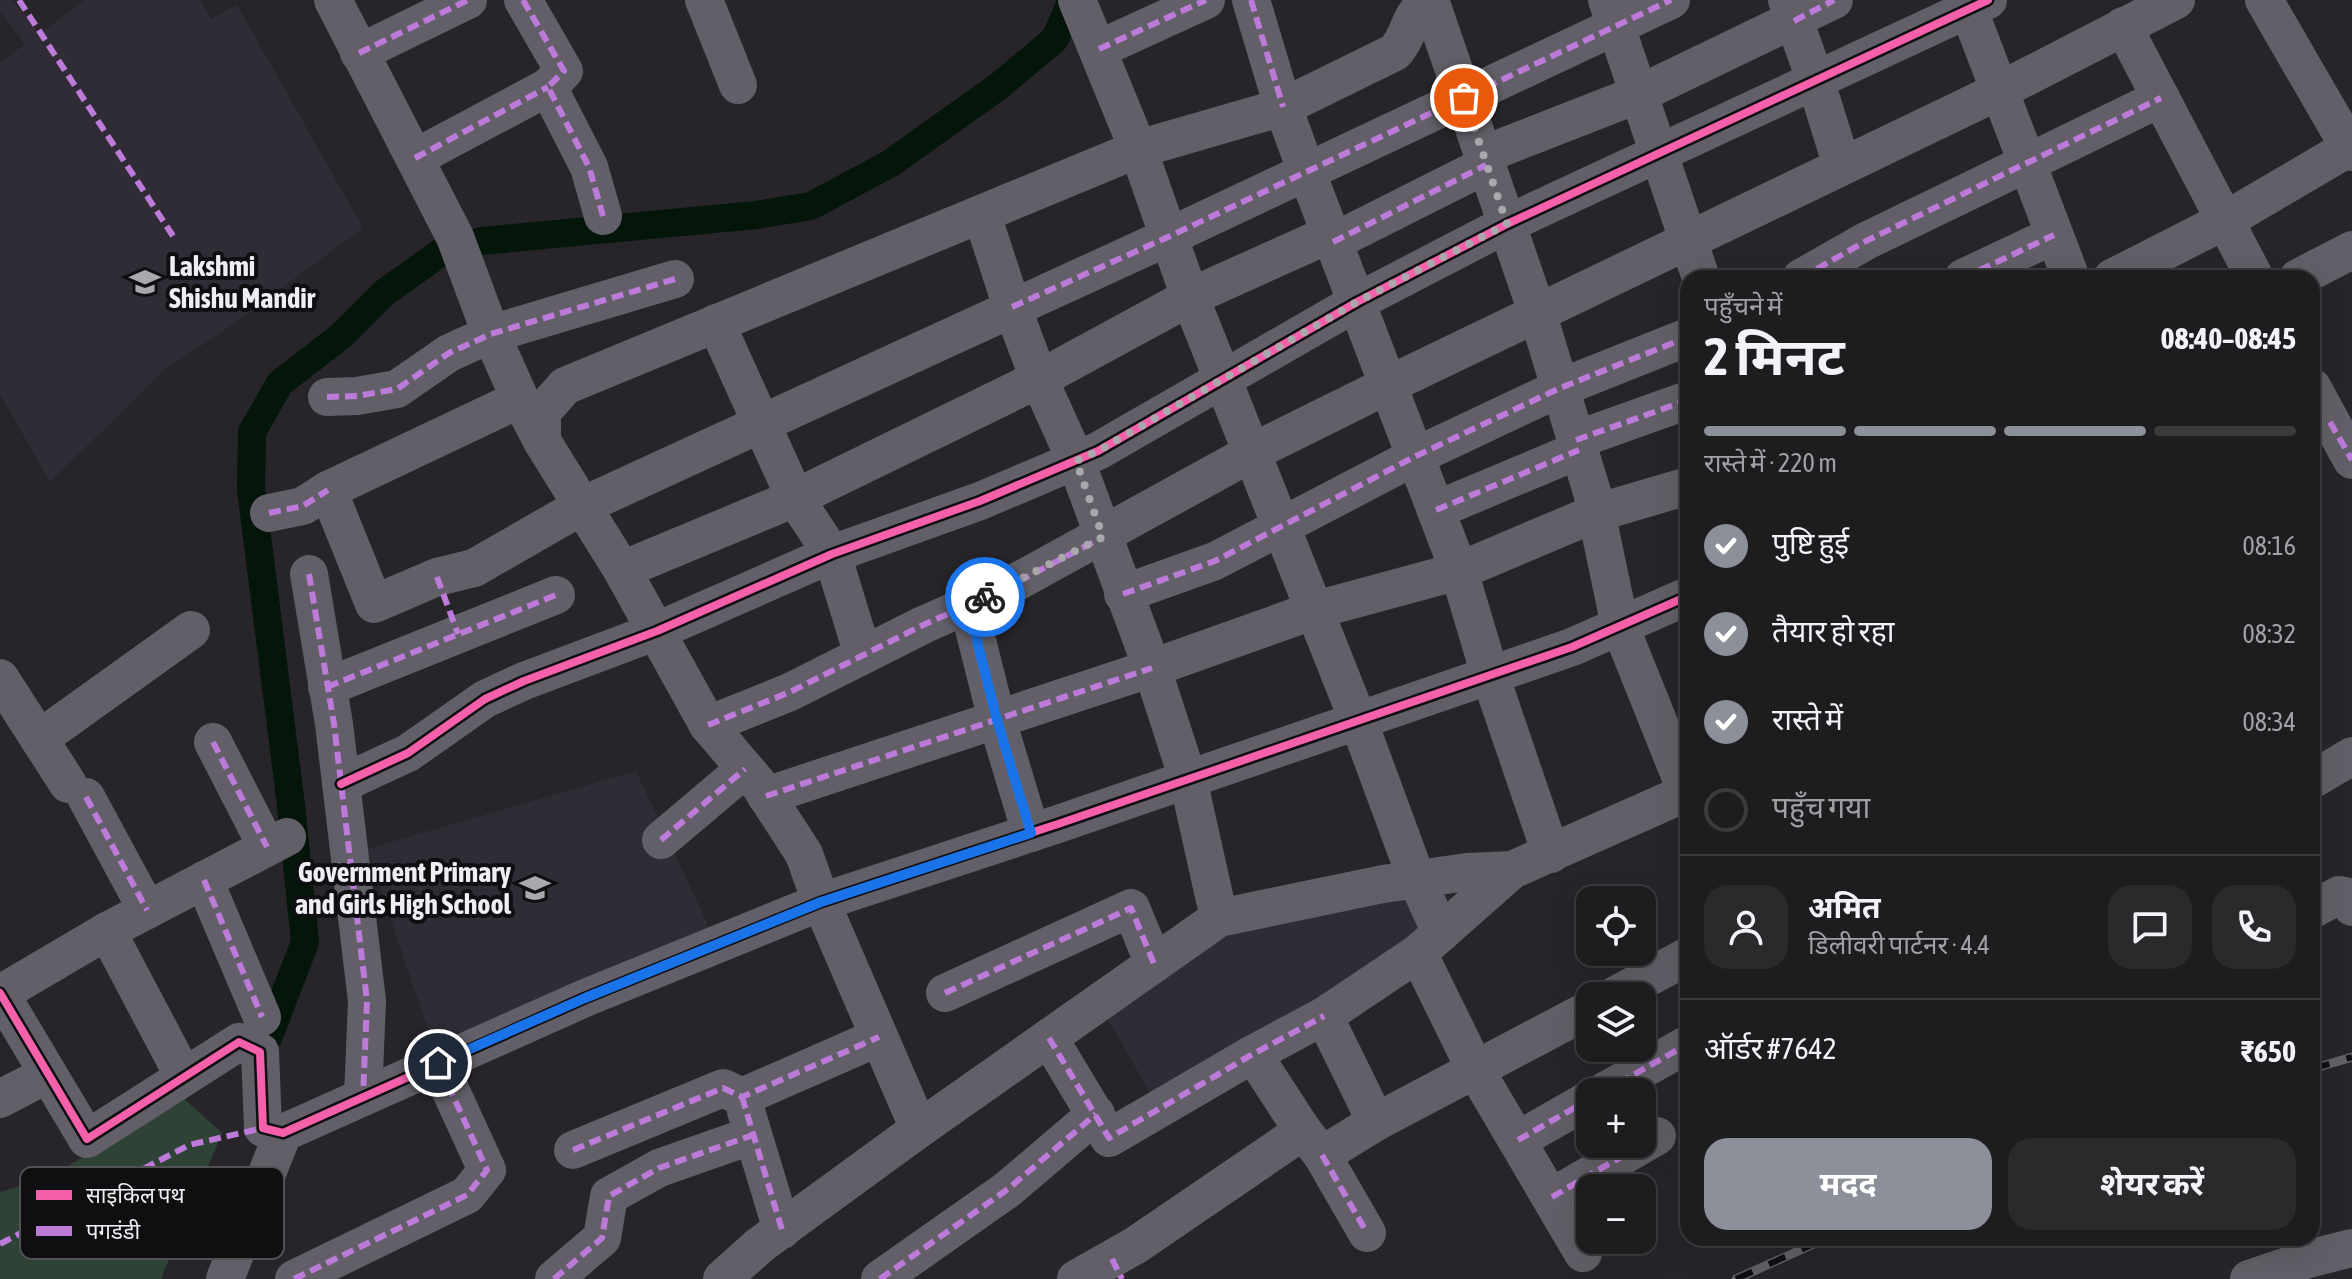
<!DOCTYPE html>
<html lang="hi">
<head>
<meta charset="utf-8">
<style>
	body { margin:0; font-family:"Asap Condensed","Noto Sans Devanagari",sans-serif; background:#2a292c; color:#f1f3f6; height:100vh; display:flex; flex-direction:column; font-size:30px; white-space:nowrap }
	* { box-sizing:border-box; margin:0 }
	p { font-size:26px; color:#a0a1a4 }
	.icon { flex:none; width:44px; height:44px; fill:none; stroke:currentColor; stroke-width:2; stroke-linecap:round; stroke-linejoin:round }
	.map { position:relative; flex:1; overflow:hidden }
	.sheet { position:absolute; left:1680px; top:270px; width:640px; height:976px; display:flex; flex-direction:column; background:#1d1c1f; border-radius:24px; box-shadow:0 8px 32px #0002,0 0 0 2px #3b3a3d }
	.sheet>* { flex:none }
	.fabs { position:absolute; left:1576px; top:886px; display:grid; gap:16px }
	.fabs a { display:grid; place-items:center; width:80px; height:80px; border-radius:16px; background:#1d1c1f; box-shadow:0 8px 32px #0002,0 0 0 2px #3b3a3d; font-size:40px }
	.pin { position:absolute; display:grid; place-items:center; width:68px; height:68px; color:#fff; margin:-34px; border:4px solid #fff; border-radius:50%; box-shadow:0 2px 8px #0007 }
	.courier { position:absolute; display:grid; place-items:center; width:80px; height:80px; margin:-40px; border:6px solid #1a73e8; border-radius:50%; background:#fff; color:#222; box-shadow:0 2px 10px #0007 }
	.summary em { font-style:normal; font-weight:700 }
	.summary div { display:flex; flex-direction:column-reverse }
	.summary { display:flex; align-items:center; justify-content:space-between; height:136px; padding:0 24px }
	h1 { font-size:52px; font-weight:700; line-height:60px }
	.bar { display:grid; grid-template-columns:repeat(4,1fr); gap:12px 8px; align-content:center; height:96px; padding:0 24px }
	.bar i { height:10px; border-radius:6px; background:#3b3a3d }
	.bar .on { background:#8c9099 }
	.bar p { grid-column:span 4 }
	.line { display:flex; align-items:center; gap:20px; padding:0 24px; border-top:2px solid #3b3a3d }
	.line div { flex:1 }
	.round { display:grid; place-items:center; flex:none; width:84px; height:84px; border-radius:24px; background:#2a292c }
	ol { padding:0 24px; list-style:none }
	li { display:flex; align-items:center; gap:24px; height:88px }
	li p { margin-inline-start:auto }
	li .icon { padding:8px; border-radius:50%; background:#8c9099; color:#fff; stroke-width:4 }
	li:last-child { color:#a0a1a4 }
	li i { width:44px; height:44px; border:4px solid #3b3a3d; border-radius:50% }
	.primary-button { display:flex; gap:16px; margin-top:auto; padding:16px 24px }
	.primary-button a { flex:1; height:92px; border-radius:24px; background:#8c9099; color:#fff; font-size:32px; font-weight:700; line-height:92px; text-align:center }
	.primary-button a+a { background:#2a292c; color:#f1f3f6 }
	.map>svg:first-child { display:block }
	.built { fill:#302c36 }
	.green { fill:#2e4236 }
	.lines { fill:none; stroke-linecap:round; stroke-linejoin:round }
	.canal { stroke:#041609; stroke-width:28 }
	.minor { stroke:#635f68; stroke-width:38 }
	.rail-casing { stroke:#636066; stroke-width:9 }
	.rail { stroke:#0f0e10; stroke-width:6; stroke-dasharray:18; stroke-linecap:butt }
	.quiet { stroke:#bd7bd9; stroke-width:6; stroke-dasharray:12 6; stroke-linecap:butt }
	.cycleway-casing { stroke:#0f0e10; stroke-width:13 }
	.cycleway { stroke:#f560ab; stroke-width:8 }
	.done { stroke:#aaa8ac; stroke-width:8; stroke-dasharray:0 14.4 }
	.route { stroke:#1a73e8; stroke-width:10 }
	.labels { text-anchor:middle; dominant-baseline:central; stroke-width:8; stroke-linejoin:round; paint-order:stroke }
	.poi-label { font-size:28px; font-weight:bold; fill:#f0eef2; stroke:#0f0e10; text-anchor:start }
	.key { fill:#0f0e10; stroke:#525154; stroke-width:2 }
	.key-label { font-size:22px; fill:#f0eef2 }
</style>
</head>
<body>
<div class="map">
<svg width="2352" height="1279" viewBox="0 0 2352 1279">
	<rect width="100%" height="100%" fill="#272529"/>
	<g class="built">
		<path d="M0,0H12L40,34L84,0H200L211,19L237,5L363,228L218,335L168,367L50,482L0,394V62L25,44L0,12Z"/>
		<path d="M636,771L709,927L435,1050L367,849Z"/>
		<path d="M1408,897L1422,929L1337,990L1156,1103L1106,1016L1227,933Z"/>
	</g>
	<path class="green" d="M182,1097L222,1133L161,1279H0V1192L48,1178Z"/>
	<g class="lines">
		<path class="canal" d="M269,1036L305,942L291,805L251,489L252,432L280,383L341,336L384,293L440,253L482,241L756,215L811,206L891,163L999,86L1055,39L1072,0"/>
		<g class="minor">
			<path d="M333,0L455,237L491,334L520,399L542,441L622,570L708,725L760,786L804,854L821,902L919,1129"/>
			<path d="M523,0L564,71L548,87L589,167L603,216"/>
			<path d="M704,0L738,85"/>
			<path d="M1077,0L1138,149L1190,297L1358,720L1417,880L1441,933"/>
			<path d="M1251,0L1283,107L1306,170L1459,571L1490,675L1551,854"/>
			<path d="M1430,0L1537,312L1592,492L1620,626L1687,793"/>
			<path d="M1607,0L1701,278"/>
			<path d="M1787,0L1815,79L1842,166"/>
			<path d="M1965,0L2071,278"/>
			<path d="M2264,0L2352,152"/>
			<path d="M2123,26L2255,278"/>
			<path d="M1099,49L1206,0"/>
			<path d="M359,53L468,0"/>
			<path d="M1483,155L1639,94L1834,0"/>
			<path d="M415,158L548,87"/>
			<path d="M982,215L1012,307L1039,379L1076,461L1152,668L1188,779L1219,918"/>
			<path d="M1333,242L1486,165"/>
			<path d="M1801,278L1866,241L2161,98"/>
			<path d="M1963,278L2054,235"/>
			<path d="M2112,278L2226,220L2352,146"/>
			<path d="M2298,278L2352,250"/>
			<path d="M716,323L795,498L832,554L863,655"/>
			<path d="M2312,387L2352,460"/>
			<path d="M327,397L357,396L397,389L449,353L491,334L675,279"/>
			<path d="M520,399L328,490L374,604L437,577L474,568L582,506L1168,237L1671,0"/>
			<path d="M1576,440L1688,400"/>
			<path d="M542,441V412L565,386L1138,149L1283,107L1395,52C1412,32 1406,19 1429,0"/>
			<path d="M1436,510L1579,450"/>
			<path d="M269,513L303,506L328,490"/>
			<path d="M622,570L795,498L1039,379L1190,297L1330,234"/>
			<path d="M309,574L334,724L367,1001L363,1097"/>
			<path d="M1123,594L1215,561L1416,456L1560,388L1688,337"/>
			<path d="M968,605L997,720L1031,833"/>
			<path d="M0,678L68,784"/>
			<path d="M327,687L556,595"/>
			<path d="M708,725L790,692L923,625L1004,589L1253,452L1390,384L1999,91L2176,0"/>
			<path d="M39,739L191,630"/>
			<path d="M213,742L267,847"/>
			<path d="M2312,780L2352,756"/>
			<path d="M341,784L408,753L485,699L524,681L657,631L832,554L980,501L1098,451L1357,302L1507,224L1988,0"/>
			<path d="M766,796L1152,668L1315,610L1459,571L1596,513L1688,486"/>
			<path d="M86,797L147,910"/>
			<path d="M661,840L745,769"/>
			<path d="M1512,870L1418,953L1476,1071L1583,1253"/>
			<path d="M204,880L262,1017"/>
			<path d="M2312,910L2339,895L2345,896L2352,907"/>
			<path d="M107,931L184,1077"/>
			<path d="M0,993L87,1139L239,1042L260,1052L263,1128L283,1133L585,998L821,902L1061,823L1572,647L1688,596"/>
			<path d="M945,993L1131,908L1154,964"/>
			<path d="M0,994L107,931L287,837"/>
			<path d="M1614,996L1688,956"/>
			<path d="M1049,1038L1109,1138L1253,1054L1324,1016"/>
			<path d="M1253,1054L1303,1131"/>
			<path d="M1603,1092L1688,1044"/>
			<path d="M0,1099L48,1074"/>
			<path d="M746,1111L782,1230"/>
			<path d="M1376,1122L1324,1016L1418,953"/>
			<path d="M1518,1140L1590,1099"/>
			<path d="M573,1150L723,1088L742,1097L879,1037"/>
			<path d="M1322,1155L1367,1233"/>
			<path d="M1552,1197L1657,1136"/>
			<path d="M225,1279L283,1133"/>
			<path d="M294,1279L467,1195L487,1170L438,1063"/>
			<path d="M554,1279L602,1238L609,1196L659,1168L753,1135"/>
			<path d="M722,1279L760,1245L919,1129L1219,918L1383,884L1467,872L1512,870L1688,792"/>
			<path d="M880,1279L1008,1189L1096,1114"/>
			<path d="M1076,1279L1136,1245L1303,1131L1322,1155L1376,1122L1590,1009"/>
			<path d="M2249,1279L2308,1259L2352,1248"/>
		</g>
		<g class="rail-casing">
			<g id="rail">
				<path d="M2312,1069L2352,1057"/>
				<path d="M1736,1279L1827,1238"/>
			</g>
		</g>
		<use href="#rail" class="rail"/>
		<g class="quiet">
			<path d="M19,0L173,236"/>
			<path d="M523,0L564,71L548,87L589,167L603,216"/>
			<path d="M1251,0L1283,107"/>
			<path d="M1794,21L1834,0"/>
			<path d="M1099,49L1206,0"/>
			<path d="M359,53L468,0"/>
			<path d="M415,158L548,87"/>
			<path d="M1333,242L1486,165"/>
			<path d="M1801,278L1866,241L2161,98"/>
			<path d="M1963,278L2054,235"/>
			<path d="M1012,307L1168,237L1671,0"/>
			<path d="M327,397L357,396L397,389L449,353L491,334L675,279"/>
			<path d="M2330,422L2352,460"/>
			<path d="M1576,440L1688,400"/>
			<path d="M1436,510L1579,450"/>
			<path d="M269,513L303,506L328,490"/>
			<path d="M309,574L334,724L367,1001L363,1097"/>
			<path d="M437,577L458,634"/>
			<path d="M1123,594L1215,561L1416,456L1560,388L1688,337"/>
			<path d="M968,605L997,720L1031,833"/>
			<path d="M327,687L556,595"/>
			<path d="M708,725L790,692L923,625L1004,589L1103,537"/>
			<path d="M213,742L267,847"/>
			<path d="M766,796L1152,668"/>
			<path d="M86,797L147,910"/>
			<path d="M661,840L745,769"/>
			<path d="M204,880L262,1017"/>
			<path d="M945,993L1131,908L1154,964"/>
			<path d="M1049,1038L1109,1138L1253,1054L1324,1016"/>
			<path d="M1603,1092L1688,1044"/>
			<path d="M742,1097L782,1230"/>
			<path d="M1518,1140L1590,1099"/>
			<path d="M573,1150L723,1088L742,1097L879,1037"/>
			<path d="M1322,1155L1367,1233"/>
			<path d="M1552,1197L1657,1136"/>
			<path d="M0,1244L189,1145L263,1128"/>
			<path d="M1112,1259L1122,1279"/>
			<path d="M294,1279L467,1195L487,1170L438,1063"/>
			<path d="M554,1279L602,1238L609,1196L659,1168L753,1135"/>
			<path d="M880,1279L1008,1189L1096,1114"/>
		</g>
		<g class="cycleway-casing">
			<g id="cycleway">
				<path d="M341,784L408,753L485,699L524,681L657,631L832,554L980,501L1098,451L1357,302L1507,224L1988,0"/>
				<path d="M0,993L87,1139L239,1042L260,1052L263,1128L283,1133L585,998L821,902L1061,823L1572,647L1688,596"/>
			</g>
		</g>
		<use href="#cycleway" class="cycleway"/>
	</g>
	<g class="lines">
		<path class="done" d="M985,597L1103,537L1076,461L1098,451L1357,302L1507,224L1464,98"/>
		<path class="route" d="M438,1063L585,998L821,902L1031,833L997,720L968,605L985,597"/>
	</g>
	<defs>
		<g id="school-bare" transform="scale(2.4)"><path d="M0-5L7-2L0 1L-7-2ZM-4 1L0 2.5L4 1V4Q0 6-4 4Z" fill="#aaa8ac" stroke="#0f0e10" stroke-width="2.5" paint-order="stroke"/></g>
	</defs>
	<g fill-rule="evenodd">
		<use href="#school-bare" x="145" y="282"/>
		<use href="#school-bare" x="535" y="888"/>
	</g>
	<g class="labels">
		<g class="poi-label">
			<text x="169" y="266">Lakshmi<tspan x="169" dy="32">Shishu Mandir</tspan></text>
			<text x="511" y="872" text-anchor="end">Government Primary<tspan x="511" dy="32">and Girls High School</tspan></text>
		</g>
	</g>
	<rect x="20" y="1167" width="264" height="92" rx="12" class="key"/>
	<rect x="36" y="1190" width="36" height="10" fill="#f560ab"/>
	<rect x="36" y="1226" width="36" height="10" fill="#bd7bd9"/>
	<g class="key-label">
		<text x="86" y="1203">साइकिल पथ</text>
		<text x="86" y="1239">पगडंडी</text>
	</g>
</svg>
<div class="fabs">
<a><svg class="icon" aria-label="locate" viewBox="0 0 24 24"><circle cx="12" cy="12" r="6"/><path d="M12 2v4M12 18v4M2 12h4M18 12h4"/></svg></a>
<a><svg class="icon" aria-label="layers" viewBox="0 0 24 24"><path d="M12 4l9 5-9 5-9-5zM3 14l9 5 9-5"/></svg></a>
<a>+</a>
<a>−</a>
</div>
<div class="pin" style="left:1464px;top:98px;background:#ea580c"><svg class="icon" aria-label="bag" viewBox="0 0 24 24"><path d="M5 8h14l-1 12H6zM9 8a3 3 0 0 1 6 0"/></svg></div>
<div class="pin" style="left:438px;top:1063px;background:#1f2937"><svg class="icon" aria-label="home" viewBox="0 0 24 24"><path d="M3 11l9-7 9 7M6 9v11h12V9"/></svg></div>
<div class="courier" style="left:985px;top:597px"><svg class="icon" aria-label="bike" viewBox="0 0 24 24"><circle cx="6" cy="16" r="4"/><circle cx="18" cy="16" r="4"/><path d="M6 16l4-8h5l3 8M10 8l3 8H6M13 5h3"/></svg></div>
<section class="sheet">
<div class="summary"><div><h1>2 मिनट</h1><p>पहुँचने में</p></div><em>08:40–08:45</em></div>
<div class="bar"><i class="on"></i><i class="on"></i><i class="on"></i><i></i><p>रास्ते में · 220 m</p></div>
<ol>
<li><svg class="icon" aria-label="check" viewBox="0 0 24 24"><path d="M5 12l5 5 9-10"/></svg>पुष्टि हुई<p>08:16</p></li>
<li><svg class="icon" aria-label="check" viewBox="0 0 24 24"><path d="M5 12l5 5 9-10"/></svg>तैयार हो रहा<p>08:32</p></li>
<li><svg class="icon" aria-label="check" viewBox="0 0 24 24"><path d="M5 12l5 5 9-10"/></svg>रास्ते में<p>08:34</p></li>
<li><i></i>पहुँच गया</li>
</ol>
<div class="line" style="height:144px"><a class="round"><svg class="icon" aria-label="person" viewBox="0 0 24 24"><circle cx="12" cy="8" r="4"/><path d="M4 21q1-7 8-7t8 7"/></svg></a><div><b>अमित</b><p>डिलीवरी पार्टनर · 4.4</p></div><a class="round"><svg class="icon" aria-label="chat" viewBox="0 0 24 24"><path d="M4 5h16v11H9l-5 4z"/></svg></a><a class="round"><svg class="icon" aria-label="phone" viewBox="0 0 24 24"><path d="M5 4h4l2 5-3 2q2 4 5 5l2-3 5 2v4C11 20 4 13 5 4z"/></svg></a></div>
<div class="line" style="height:104px"><div>ऑर्डर #7642</div><b>₹650</b></div>
<div class="primary-button"><a>मदद</a><a>शेयर करें</a></div>
</section>
</div>
</body>
</html>
